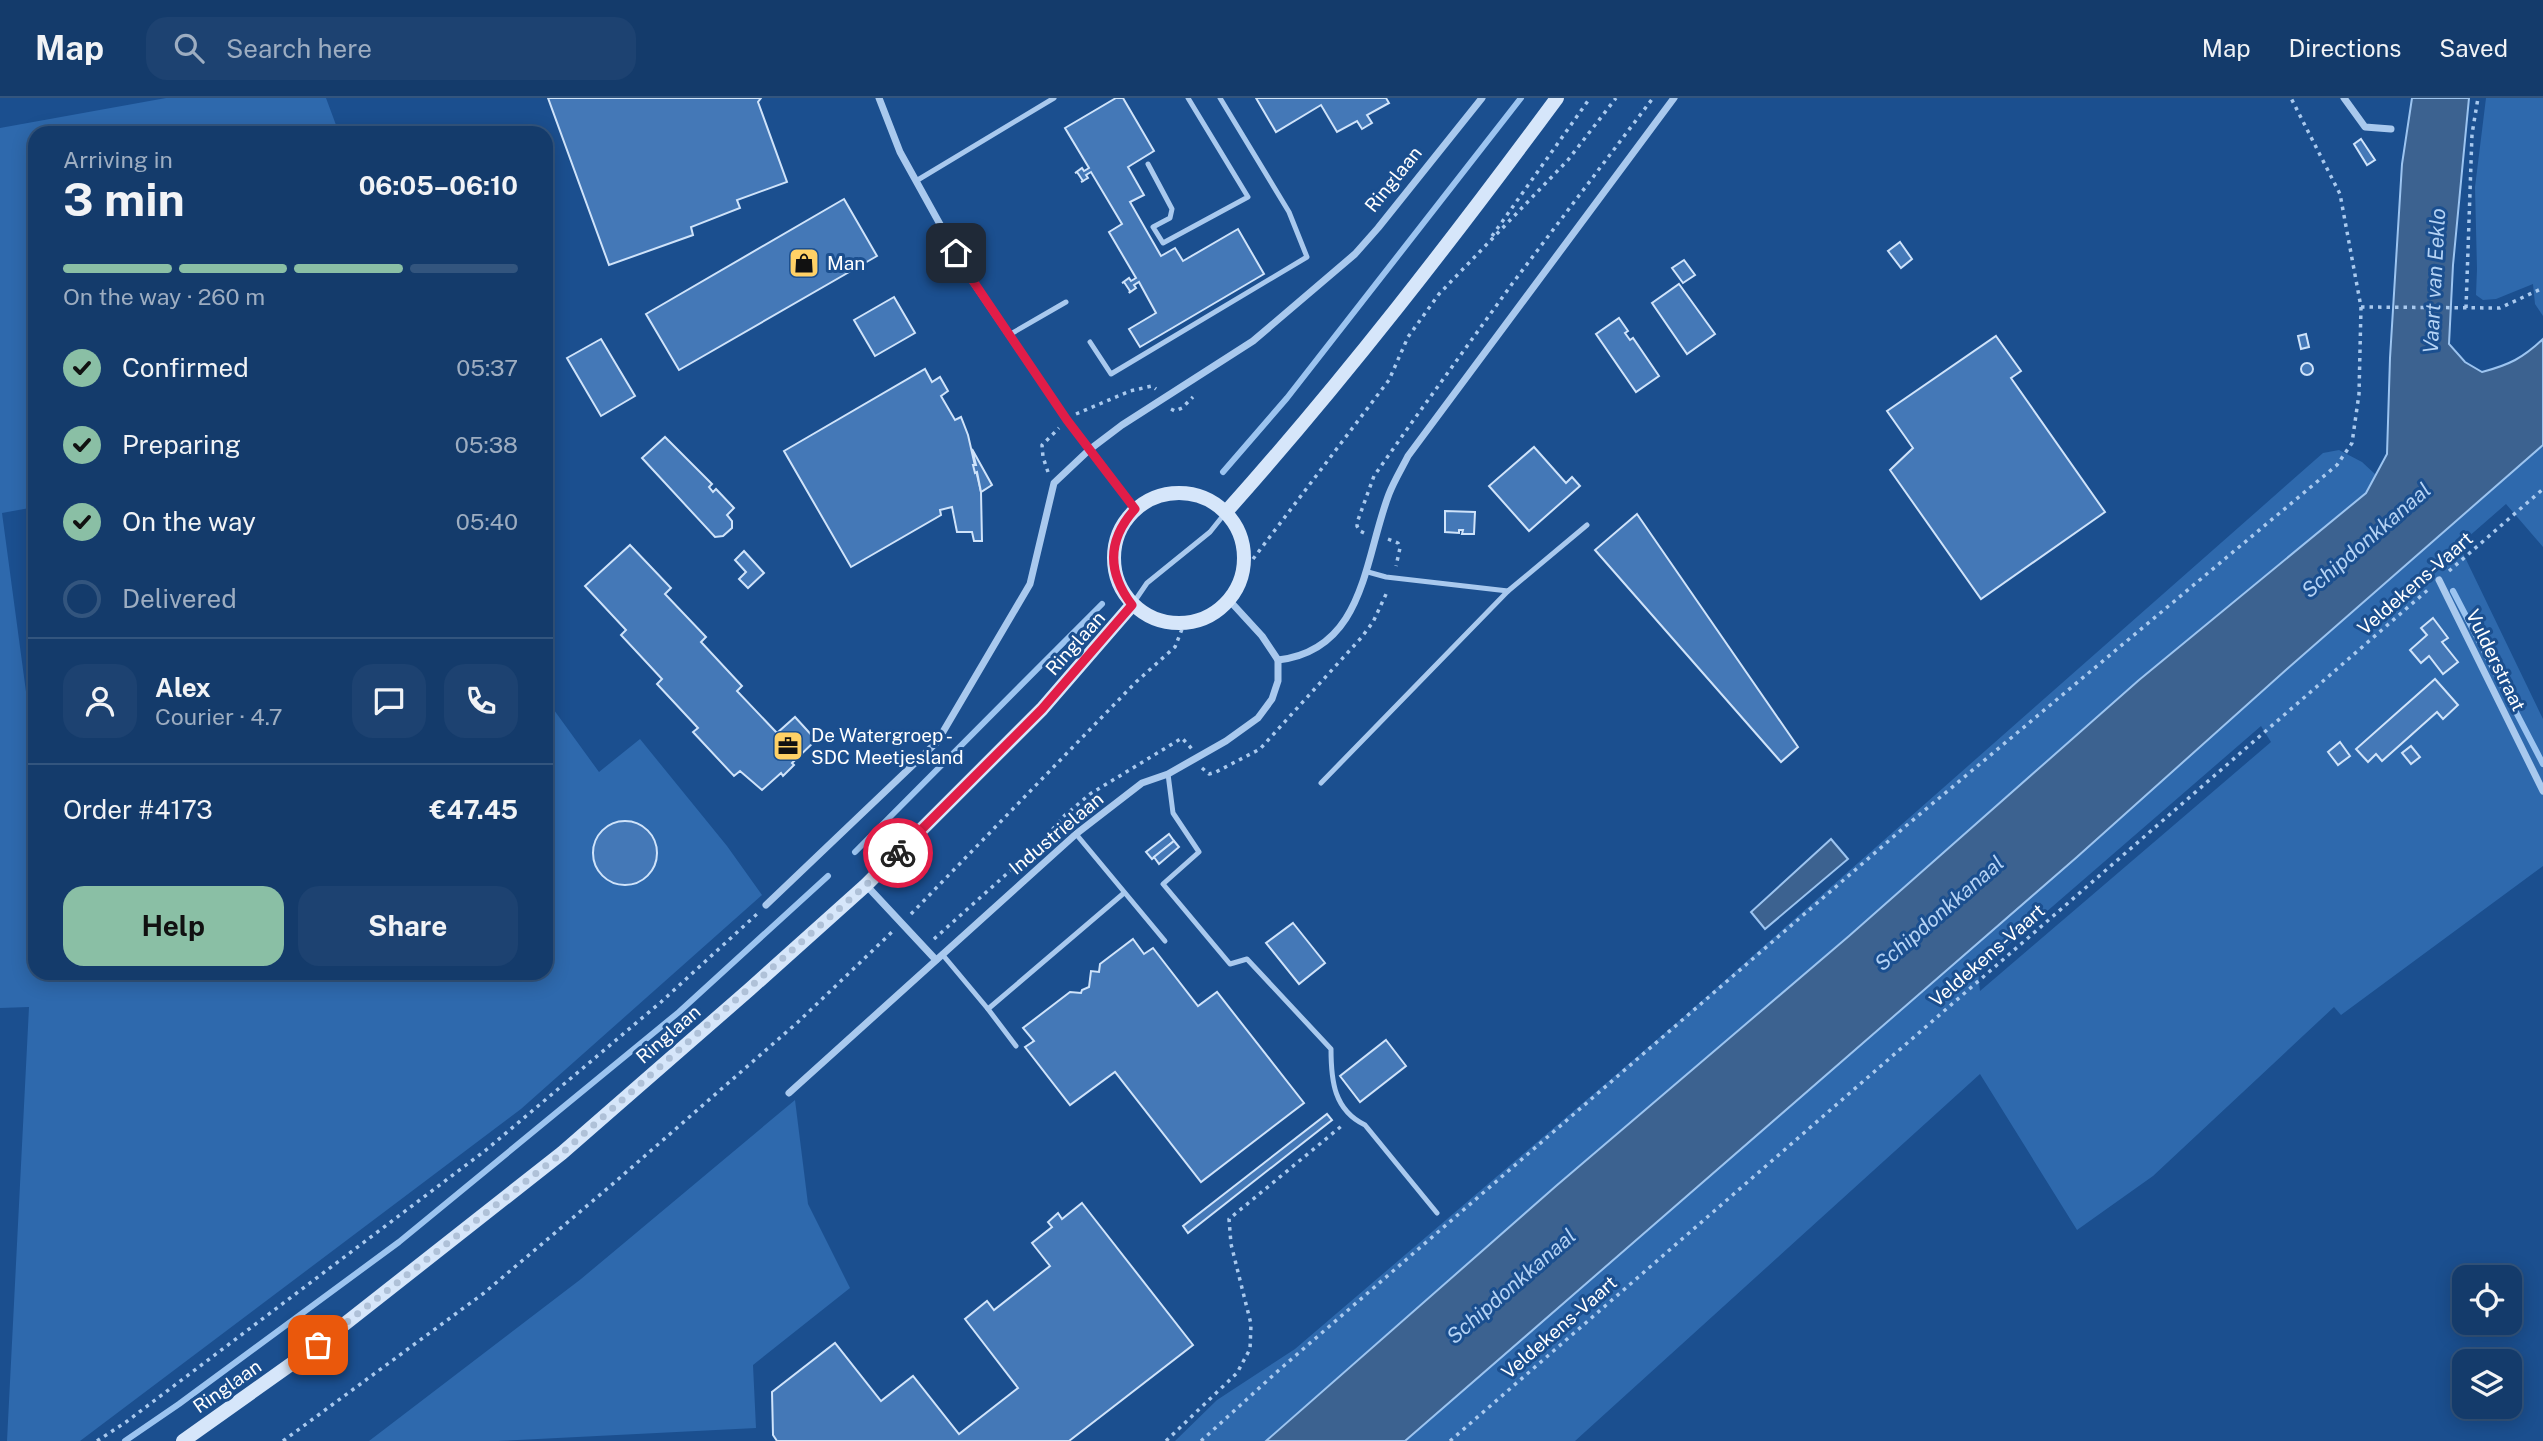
<!DOCTYPE html>
<html lang="en">
<head>
<meta charset="utf-8">
<style>
	body { margin:0; font-family:"Public Sans",sans-serif; background:#1d4271; color:#f1f3f6; height:100vh; display:flex; flex-direction:column; font-size:26px; white-space:nowrap }
	* { box-sizing:border-box; margin:0 }
	p { font-size:23px; color:#9dadc1 }
	.icon { flex:none; width:38px; height:38px; fill:none; stroke:currentColor; stroke-width:2; stroke-linecap:round; stroke-linejoin:round }
	.map { position:relative; flex:1; overflow:hidden }
	.details { position:absolute; left:28px; top:28px; width:525px; height:854px; display:flex; flex-direction:column; background:#143b6b; border-radius:21px; box-shadow:0 4px 18px #0003,0 0 0 2px #33557e }
	.details>* { flex:none }
	.tools { position:absolute; left:2452px; top:1167px; display:grid; gap:14px }
	.tools a { display:grid; place-items:center; width:70px; height:70px; border-radius:14px; background:#143b6b; box-shadow:0 4px 18px #0003,0 0 0 2px #33557e; font-size:35px }
	.pin { position:absolute; display:grid; place-items:center; width:60px; height:60px; color:#fff; margin:-30px; border-radius:14px; box-shadow:0 4px 10px #0006 }
	.courier { position:absolute; display:grid; place-items:center; width:70px; height:70px; margin:-35px; border:5px solid #e11d48; border-radius:50%; background:#fff; color:#222; box-shadow:0 2px 9px #0007 }
	.headline em { font-style:normal; font-weight:700 }
	.headline div { display:flex; flex-direction:column-reverse }
	.headline { display:flex; align-items:center; justify-content:space-between; height:119px; padding:0 35px }
	h1 { font-size:46px; font-weight:700; line-height:52px }
	.bar { display:grid; grid-template-columns:repeat(4,1fr); gap:10px 7px; align-content:center; height:84px; padding:0 35px }
	.bar i { height:9px; border-radius:5px; background:#33557e }
	.bar .selected { background:#8abfa5 }
	.bar p { grid-column:span 4 }
	.line { display:flex; align-items:center; gap:18px; padding:0 35px; border-top:2px solid #33557e }
	.line div { flex:1 }
	.round { display:grid; place-items:center; flex:none; width:74px; height:74px; border-radius:21px; background:#1d4271 }
	ol { padding:0 35px; list-style:none }
	li { display:flex; align-items:center; gap:21px; height:77px }
	li p { margin-inline-start:auto }
	li .icon { padding:7px; border-radius:50%; background:#8abfa5; color:#111; stroke-width:4 }
	li:last-child { color:#9dadc1 }
	li i { width:38px; height:38px; border:4px solid #33557e; border-radius:50% }
	.button { display:flex; gap:14px; margin-top:auto; padding:14px 35px }
	.button a { flex:1; height:80px; border-radius:21px; background:#8abfa5; color:#111; font-size:28px; font-weight:700; line-height:80px; text-align:center }
	.button a+a { background:#1d4271; color:#f1f3f6 }
	header { display:flex; align-items:center; gap:42px; box-sizing:border-box; height:98px; padding:0 35px; background:#143b6b; border-bottom:2px solid #33557e }
	header strong { font-size:33px }
	nav { display:flex; gap:38px; margin-inline-start:auto; font-size:24px }
	.search { width:490px; height:63px; background:#1d4271; display:flex; align-items:center; gap:18px; box-sizing:border-box; padding:0 24px; border-radius:21px; color:#9dadc1; font-size:26px }
	.map>svg:first-child { display:block }
	.green { fill:#2e69ad; fill-rule:evenodd }
	.water { fill:#3c6290; stroke:#9cc4f0; stroke-width:2 }
	.lines { fill:none; stroke-linecap:round; stroke-linejoin:round }
	.stream { stroke:#9cc4f0; stroke-width:6 }
	.building { fill:#4478b7; stroke:#cfe3fa; stroke-width:2 }
	.path { stroke:#a9c9ee; stroke-width:3.5; stroke-dasharray:3.5 5; stroke-linecap:butt }
	.service { stroke:#a9c9ee; stroke-width:5 }
	.minor { stroke:#a9c9ee; stroke-width:7 }
	.secondary { stroke:#d6e6fa; stroke-width:14 }
	.done { stroke:#afc1d8; stroke-width:7; stroke-dasharray:0 12.6 }
	.route { stroke:#e11d48; stroke-width:9 }
	.labels { text-anchor:middle; dominant-baseline:central; stroke-width:6; stroke-linejoin:round; paint-order:stroke }
	.street-label { font-size:19px; fill:#fff; stroke:#1b4f8f }
	.poi-label { font-size:19px; fill:#fff; stroke:#1b4f8f; text-anchor:start }
	.water-label { font-size:21px; font-style:italic; fill:#b5d3f5; stroke:#1b4f8f }
</style>
</head>
<body>
<header>
<strong>Map</strong>
<div class="search"><svg class="icon" aria-label="search" viewBox="0 0 24 24"><circle cx="10" cy="10" r="6"/><path d="M15 15l6 6"/></svg>Search here</div>
<nav><a>Map</a><a>Directions</a><a>Saved</a></nav>
</header>
<div class="map">
<svg width="2543" height="1343" viewBox="0 0 2543 1343">
	<rect width="100%" height="100%" fill="#1b4f8f"/>
	<g class="green">
		<path d="M166,0H326L339,35H35V409L2,415L29,616H35V875H546V601L599,674L640,641L727,748L762,797L521,1011L80,1343H7L29,909L0,910V30Z"/>
		<path d="M2486,0H2543V218L2535,206L2533,186L2496,201L2483,202L2476,197L2477,171L2475,89Z"/>
		<path d="M2543,347V449L2506,406L2459,447L2543,621V768L2341,917L2334,909L2153,1078L2077,1132L1980,976L1575,1343H1405L2077,759L2287,571ZM2261,628L2271,644L1980,893L1978,873Z"/>
		<path d="M2339,352L2362,364L2376,377L2366,395L1556,1088L1266,1343H1175L1217,1302L1295,1251L1681,921L2323,355Z"/>
		<path d="M795,1002L808,1106L850,1190L753,1267L756,1330L498,1343H369L581,1181Z"/>
	</g>
	<g class="water">
		<path d="M2412,0H2469L2453,167L2449,246L2465,264L2482,274C2509,267 2523,260 2543,241V347L2287,571L2077,759L1405,1343H1266L1556,1088L1849,838L2139,582L2366,395L2387,356L2390,260L2402,66Z"/>
		<path d="M1831,741L1848,761L1765,831L1751,814Z"/>
	</g>
	<g class="lines">
		<g class="stream">
			<path d="M1223,374L1287,300L1521,0"/>
			<path d="M2453,493L2543,666"/>
			<path d="M855,754L1102,506"/>
			<path d="M125,1343L179,1306L399,1144L679,914L828,778"/>
		</g>
	</g>
	<g class="building">
		<path d="M548,0H761L758,4L787,84L737,102L740,110L691,129L693,137L609,167Z"/>
		<path d="M1116,0H1123L1154,53L1128,69L1144,97L1130,104L1161,158L1175,150L1183,163L1238,131L1264,176L1140,249L1129,231L1156,215L1139,184L1134,187L1136,190L1129,195L1130,193L1124,184L1122,185L1129,180L1131,183L1136,180L1109,134L1122,126L1091,74L1086,77L1088,80L1081,84L1083,83L1077,74L1075,75L1082,70L1084,73L1089,70L1065,30Z"/>
		<path d="M1256,0H1386L1389,5L1367,17L1372,25L1362,31L1357,23L1337,34L1321,7L1276,34Z"/>
		<path d="M2361,41L2375,62L2367,67L2354,46Z"/>
		<path d="M844,101L877,158L679,272L646,216Z"/>
		<path d="M1900,144L1912,161L1901,170L1888,153Z"/>
		<path d="M1684,162L1695,177L1683,185L1672,170Z"/>
		<path d="M1679,186L1715,236L1687,256L1652,205Z"/>
		<path d="M894,199L915,235L875,258L854,222Z"/>
		<path d="M1619,220L1628,233L1625,235L1630,242L1633,240L1659,278L1636,294L1596,236Z"/>
		<path d="M2306,236L2309,249L2301,251L2298,238Z"/>
		<path d="M1996,238L2021,273L2011,280L2105,414L1981,501L1890,372L1913,350L1887,313Z"/>
		<path d="M601,241L635,298L601,318L567,260Z"/>
		<circle cx="2307" cy="271" r="6"/>
		<path d="M925,271L932,284L940,279L948,293L941,298L955,322L961,319L968,337L981,394L982,443H974L972,434H957L952,409L940,412L941,417L851,469L784,353Z"/>
		<path d="M665,339L712,386L709,389L713,394L716,391L734,410L727,417L732,423V430L723,438L715,439L642,360Z"/>
		<path d="M1534,349L1566,385L1572,379L1580,388L1529,433L1489,388Z"/>
		<path d="M972,351L992,387L981,394L977,374L975,375L973,367H976Z"/>
		<path d="M1445,413L1475,414L1474,436H1462L1463,432H1459V435L1445,434Z"/>
		<path d="M1637,416L1798,649L1781,664L1595,452Z"/>
		<path d="M630,447L671,490L665,496L706,539L701,544L742,588L737,593L777,635L795,619L816,642L792,665L794,667L783,678L781,675L762,692L740,673L734,678L693,634L698,630L657,586L662,581L621,537L626,532L585,488Z"/>
		<path d="M744,453L764,475L748,490L739,481L746,474L735,462Z"/>
		<path d="M2433,520L2448,540L2442,544L2458,564L2443,576L2429,558L2421,565L2410,552L2427,537L2421,530Z"/>
		<path d="M2435,581L2458,607L2443,621L2437,614L2382,663L2376,656L2368,664L2356,651Z"/>
		<path d="M2340,644L2350,658L2338,667L2328,654Z"/>
		<path d="M2411,648L2420,659L2411,666L2402,655Z"/>
		<circle cx="625" cy="755" r="32"/>
		<path d="M1169,736L1174,743L1152,761L1146,754Z"/>
		<path d="M1174,743L1179,749L1159,766L1154,759Z"/>
		<path d="M1293,825L1325,865L1299,886L1266,845Z"/>
		<path d="M1133,841L1144,856L1153,850L1198,908L1217,894L1304,1005L1201,1084L1115,974L1070,1007L1025,949L1034,943L1023,930L1070,894L1081,895L1082,892L1089,889L1091,873L1099,874L1100,866Z"/>
		<path d="M1386,942L1406,968L1360,1004L1340,978Z"/>
		<path d="M1327,1016L1332,1022L1188,1135L1183,1128Z"/>
		<path d="M1082,1105L1193,1247L1069,1343H777L773,1337L772,1294L835,1245L881,1303L913,1278L959,1336L1018,1290L965,1221L987,1203L994,1212L1050,1168L1032,1145L1052,1129L1048,1124L1058,1115L1062,1121Z"/>
	</g>
	<g class="lines">
		<g class="path">
			<path d="M1492,138L1590,0"/>
			<path d="M2361,209L2500,210L2543,190"/>
			<path d="M2466,210L2472,36L2478,0"/>
			<path d="M1171,311L1175,313L1182,310L1193,299"/>
			<path d="M1076,316L1130,293L1152,288L1156,291"/>
			<path d="M1048,374L1043,359L1042,347L1059,330"/>
			<path d="M1364,435L1360,433L1357,428L1358,422L1374,378L1410,327L1512,186L1653,0"/>
			<path d="M1388,441L1398,445L1400,450L1396,468"/>
			<path d="M1253,461L1389,282L1408,239L1439,196L1568,62L1616,0"/>
			<path d="M2449,473L2543,391"/>
			<path d="M1202,670L1209,676L1216,674L1260,651L1361,540L1373,524L1388,492"/>
			<path d="M911,816L1136,584L1175,549L1184,526"/>
			<path d="M934,841L1040,746L1064,718L1090,696L1182,640L1192,651"/>
			<path d="M97,1343L126,1324L486,1052L661,904L757,816"/>
			<path d="M283,1343L484,1195L615,1084L798,924L893,833"/>
			<path d="M1166,1343L1237,1275L1250,1251L1251,1226L1231,1146L1229,1121L1344,1026"/>
			<path d="M1201,1343L1279,1272L1907,727L2337,367L2352,345L2359,296L2361,209L2340,96L2291,0"/>
			<path d="M1450,1343L2430,490"/>
		</g>
		<g class="service">
			<path d="M1148,66L1172,111L1170,120L1153,129L1163,145L1248,99L1188,0"/>
			<path d="M916,83L1054,0"/>
			<path d="M1009,237L1066,204"/>
			<path d="M1090,244L1111,276L1307,159L1289,114L1220,0"/>
			<path d="M1368,474L1386,479L1508,493L1587,427"/>
			<path d="M1132,507L1147,485L1210,434L1226,414"/>
			<path d="M1168,676L1173,715L1199,754L1163,786L1230,866L1247,861L1331,951C1331,983 1334,1012 1365,1027L1437,1115"/>
			<path d="M1321,685L1508,493"/>
			<path d="M1076,736L1165,843"/>
			<path d="M942,856L988,911"/>
			<path d="M1016,948L988,911L1124,795"/>
		</g>
		<g class="minor">
			<path d="M879,0L900,54L967,175L1067,322L1135,411"/>
			<path d="M2344,0L2365,29L2391,31"/>
			<path d="M2439,482L2543,693"/>
			<path d="M1278,562C1365,552 1364,461 1389,396C1394,383 1402,370 1408,358L1674,0"/>
			<path d="M866,787L936,862"/>
			<path d="M766,807L937,644L1030,486L1054,385L1089,352L1122,327L1253,243L1355,156L1378,130L1482,0"/>
			<path d="M789,995L1076,736L1142,685L1168,676L1226,643L1258,620L1272,601L1278,583V562L1262,538L1229,502"/>
		</g>
		<g class="secondary">
			<circle cx="1179" cy="460" r="65"/>
			<path d="M1226,414C1344,282 1452,142 1557,0"/>
			<path d="M183,1343L318,1247L562,1055L750,891L866,787L1042,611L1132,507"/>
		</g>
	</g>
	<g class="lines">
		<path class="done" d="M318,1247L562,1055L866,787L898,755"/>
		<path class="route" d="M898,755L1042,611L1132,507C1107,474 1107,442 1135,411L1067,322L967,174L956,155"/>
	</g>
	<defs>
		<g id="shop-square" transform="scale(1.575)"><rect x="-9" y="-9" width="18" height="18" rx="4" fill="#ffd166" stroke="#1b4f8f"/><path d="M-5-2.5h2.3a2.7 3.5 0 0 1 5.4 0H5L5.5 6h-11ZM-1.5-2.5h3a1.5 2.3 0 0 0-3 0Z" fill="#111"/></g>
		<g id="office-square" transform="scale(1.575)"><rect x="-9" y="-9" width="18" height="18" rx="4" fill="#ffd166" stroke="#1b4f8f"/><path d="M-6-3h4V-5.5h4V-3h4V5H-6ZM-1-4.5V-3h2v-1.5ZM-6 0V1H6V0Z" fill="#111"/></g>
	</defs>
	<g fill-rule="evenodd">
		<use href="#shop-square" x="804" y="165"/>
		<use href="#office-square" x="788" y="648"/>
	</g>
	<g class="labels">
		<g class="street-label">
			<text transform="translate(1393 81) rotate(-51)">Ringlaan</text>
			<text transform="translate(2415 485) rotate(-41)">Veldekens-Vaart</text>
			<text transform="translate(1075 545) rotate(-48)">Ringlaan</text>
			<text transform="translate(2496 562) rotate(64)">Vulderstraat</text>
			<text transform="translate(1056 735) rotate(-40)">Industrielaan</text>
			<text transform="translate(1987 857) rotate(-41)">Veldekens-Vaart</text>
			<text transform="translate(668 936) rotate(-41)">Ringlaan</text>
			<text transform="translate(1559 1229) rotate(-41)">Veldekens-Vaart</text>
			<text transform="translate(227 1288) rotate(-35)">Ringlaan</text>
		</g>
		<g class="poi-label">
			<text x="827" y="165">Man</text>
			<text x="811" y="637">De Watergroep -<tspan x="811" dy="22">SDC Meetjesland</tspan></text>
		</g>
		<g class="water-label">
			<text transform="translate(2434 183) rotate(-87)">Vaart van Eeklo</text>
			<text transform="translate(2366 442) rotate(-41)">Schipdonkkanaal</text>
			<text transform="translate(1939 815) rotate(-41)">Schipdonkkanaal</text>
			<text transform="translate(1511 1188) rotate(-41)">Schipdonkkanaal</text>
		</g>
	</g>
</svg>
<div class="tools">
<a><svg class="icon" aria-label="locate" viewBox="0 0 24 24"><circle cx="12" cy="12" r="6"/><path d="M12 2v4M12 18v4M2 12h4M18 12h4"/></svg></a>
<a><svg class="icon" aria-label="layers" viewBox="0 0 24 24"><path d="M12 4l9 5-9 5-9-5zM3 14l9 5 9-5"/></svg></a>
</div>
<div class="pin" style="left:318px;top:1247px;background:#ea580c"><svg class="icon" aria-label="bag" viewBox="0 0 24 24"><path d="M5 8h14l-1 12H6zM9 8a3 3 0 0 1 6 0"/></svg></div>
<div class="pin" style="left:956px;top:155px;background:#1f2937"><svg class="icon" aria-label="home" viewBox="0 0 24 24"><path d="M3 11l9-7 9 7M6 9v11h12V9"/></svg></div>
<div class="courier" style="left:898px;top:755px"><svg class="icon" aria-label="bike" viewBox="0 0 24 24"><circle cx="6" cy="16" r="4"/><circle cx="18" cy="16" r="4"/><path d="M6 16l4-8h5l3 8M10 8l3 8H6M13 5h3"/></svg></div>
<section class="details">
<div class="headline"><div><h1>3 min</h1><p>Arriving in</p></div><em>06:05–06:10</em></div>
<div class="bar"><i class="selected"></i><i class="selected"></i><i class="selected"></i><i></i><p>On the way · 260 m</p></div>
<ol>
<li><svg class="icon" aria-label="check" viewBox="0 0 24 24"><path d="M5 12l5 5 9-10"/></svg>Confirmed<p>05:37</p></li>
<li><svg class="icon" aria-label="check" viewBox="0 0 24 24"><path d="M5 12l5 5 9-10"/></svg>Preparing<p>05:38</p></li>
<li><svg class="icon" aria-label="check" viewBox="0 0 24 24"><path d="M5 12l5 5 9-10"/></svg>On the way<p>05:40</p></li>
<li><i></i>Delivered</li>
</ol>
<div class="line" style="height:126px"><a class="round"><svg class="icon" aria-label="person" viewBox="0 0 24 24"><circle cx="12" cy="8" r="4"/><path d="M4 21q1-7 8-7t8 7"/></svg></a><div><b>Alex</b><p>Courier · 4.7</p></div><a class="round"><svg class="icon" aria-label="chat" viewBox="0 0 24 24"><path d="M4 5h16v11H9l-5 4z"/></svg></a><a class="round"><svg class="icon" aria-label="phone" viewBox="0 0 24 24"><path d="M5 4h4l2 5-3 2q2 4 5 5l2-3 5 2v4C11 20 4 13 5 4z"/></svg></a></div>
<div class="line" style="height:91px"><div>Order #4173</div><b>€47.45</b></div>
<div class="button"><a>Help</a><a>Share</a></div>
</section>
</div>
</body>
</html>
